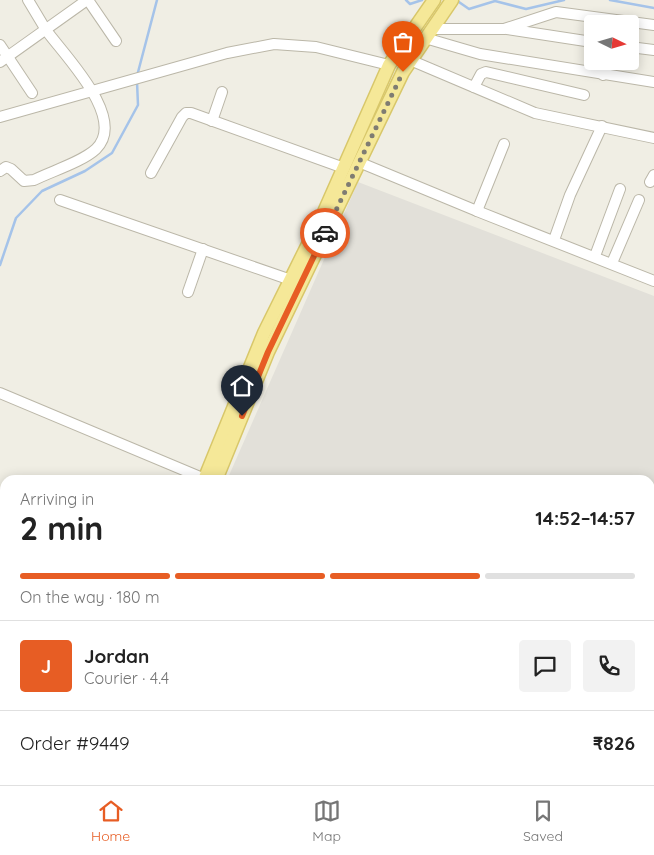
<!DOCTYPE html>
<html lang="en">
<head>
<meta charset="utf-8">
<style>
	body { margin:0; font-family:Quicksand,sans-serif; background:#f2f2f2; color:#222; height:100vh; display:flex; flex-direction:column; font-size:19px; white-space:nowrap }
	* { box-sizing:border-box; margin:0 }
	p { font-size:16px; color:#767676 }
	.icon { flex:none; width:28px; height:28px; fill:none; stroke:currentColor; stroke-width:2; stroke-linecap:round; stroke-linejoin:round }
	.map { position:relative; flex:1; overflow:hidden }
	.details { position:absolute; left:0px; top:475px; width:655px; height:310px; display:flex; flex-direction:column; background:#fff; border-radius:15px 15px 0 0; box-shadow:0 2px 12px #0003 }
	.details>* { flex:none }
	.needle { width:32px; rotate:95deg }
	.fabs { position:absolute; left:584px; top:15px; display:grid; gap:10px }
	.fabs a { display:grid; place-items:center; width:55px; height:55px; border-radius:5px; background:#fff; box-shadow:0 2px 12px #0003; font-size:25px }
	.pin { position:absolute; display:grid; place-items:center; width:42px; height:42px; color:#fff; margin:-51px -21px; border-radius:50% 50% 50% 0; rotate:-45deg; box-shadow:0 0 5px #0007 }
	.pin .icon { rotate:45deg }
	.courier { position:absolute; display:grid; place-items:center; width:50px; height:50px; margin:-25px; border:4px solid #e75d24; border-radius:50%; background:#fff; color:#222; box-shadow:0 1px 6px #0007 }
	.overview em { font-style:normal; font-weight:700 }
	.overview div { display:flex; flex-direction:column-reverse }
	.overview { display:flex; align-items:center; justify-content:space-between; height:85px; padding:0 20px }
	h1 { font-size:32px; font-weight:700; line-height:38px }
	.bar { display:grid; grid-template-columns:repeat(4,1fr); gap:8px 5px; align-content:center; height:60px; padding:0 20px }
	.bar i { height:6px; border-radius:4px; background:#e0e0e0 }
	.bar .on { background:#e75d24 }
	.bar p { grid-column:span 4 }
	.line { display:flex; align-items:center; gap:12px; padding:0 20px; border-top:1px solid #e0e0e0 }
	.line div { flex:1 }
	.round { display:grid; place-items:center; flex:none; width:52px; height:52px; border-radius:5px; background:#f2f2f2 }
	.dock { display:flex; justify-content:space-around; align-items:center; height:70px; border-top:1px solid #e0e0e0; background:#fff; font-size:14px; color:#767676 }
	.dock a { display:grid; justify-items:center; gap:2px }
	.dock .on { color:#e75d24 }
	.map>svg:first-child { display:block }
	.industrial { fill:#e2e0d9 }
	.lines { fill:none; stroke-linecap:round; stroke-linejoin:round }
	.stream { stroke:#a5c3e9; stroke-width:2.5 }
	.minor-casing { stroke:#bbb7a8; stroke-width:12 }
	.major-casing { stroke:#d8c76a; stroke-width:15 }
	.minor { stroke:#fff; stroke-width:10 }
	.major { stroke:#f5e898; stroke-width:12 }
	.done { stroke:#7f7c72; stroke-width:5; stroke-dasharray:0 9 }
	.route { stroke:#e75d24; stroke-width:6 }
</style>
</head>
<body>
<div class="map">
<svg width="654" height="785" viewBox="0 0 654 785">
	<rect width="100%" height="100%" fill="#f0eee4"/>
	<path class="industrial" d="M358,182L654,296V785H92L94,780H650V480H227Z"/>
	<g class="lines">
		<g class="stream">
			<path d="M406,0L410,4L422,0"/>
			<path d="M456,0L469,9L495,1L526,9L564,0"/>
			<path d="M610,0L654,8"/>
			<path d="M137,76L157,0"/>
			<path d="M0,265L16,218L42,191L85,171L112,153L138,105L137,82"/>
		</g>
		<g class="minor-casing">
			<g id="minor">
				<path d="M88,0L116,41"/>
				<path d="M432,29H504L556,12L654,25"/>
				<path d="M507,29L592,42"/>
				<path d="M425,38L480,54L654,82"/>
				<path d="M0,45L32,93"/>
				<path d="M630,47L654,50"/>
				<path d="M410,60L535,113L654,138"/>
				<path d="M0,62L87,0"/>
				<path d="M603,75L605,61"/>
				<path d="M474,87L481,74L486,72L584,95"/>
				<path d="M0,117L227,53L274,44L316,47L389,65"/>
				<path d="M212,121L222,92"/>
				<path d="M361,163L477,211L504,144"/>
				<path d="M0,171L6,167L11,169L24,181L34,180C52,171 82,162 96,149C128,118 63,54 46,30C40,20 34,10 28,0"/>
				<path d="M151,173L182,117L186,113H191L344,168"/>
				<path d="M650,182L654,175"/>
				<path d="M60,200L291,280"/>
				<path d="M477,211L654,281"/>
				<path d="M554,240L570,195L602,126"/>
				<path d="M595,256L620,189"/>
				<path d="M612,263L639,200"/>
				<path d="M188,292L203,249"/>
				<path d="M0,393L205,479"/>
			</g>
		</g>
		<g class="major-casing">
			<g id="major">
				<path d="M204,480L264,333L324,212L389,65L434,0"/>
				<path d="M216,480L268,352L403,72L452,0"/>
				<path d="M76,785L78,780"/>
				<path d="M86,785L88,780"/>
			</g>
		</g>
		<use href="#minor" class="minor"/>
		<use href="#major" class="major"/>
	</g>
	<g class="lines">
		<path class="done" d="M325,233L403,72"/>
		<path class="route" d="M242,416L268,352L325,233"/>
	</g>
</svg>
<div class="fabs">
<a><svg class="needle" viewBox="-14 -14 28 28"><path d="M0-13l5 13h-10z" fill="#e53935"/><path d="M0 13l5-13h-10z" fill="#767676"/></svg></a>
</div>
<div class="pin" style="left:403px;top:72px;background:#ea580c"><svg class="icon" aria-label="bag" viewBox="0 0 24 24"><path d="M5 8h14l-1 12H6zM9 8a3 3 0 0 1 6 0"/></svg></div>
<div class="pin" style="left:242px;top:416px;background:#1f2937"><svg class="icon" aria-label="home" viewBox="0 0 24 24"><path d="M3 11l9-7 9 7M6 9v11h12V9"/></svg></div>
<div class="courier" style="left:325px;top:233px"><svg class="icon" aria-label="car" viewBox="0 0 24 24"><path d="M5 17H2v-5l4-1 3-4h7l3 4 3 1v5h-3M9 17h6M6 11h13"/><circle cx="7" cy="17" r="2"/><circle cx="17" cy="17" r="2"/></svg></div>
<section class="details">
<div class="overview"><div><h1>2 min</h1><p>Arriving in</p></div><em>14:52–14:57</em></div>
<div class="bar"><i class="on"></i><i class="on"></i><i class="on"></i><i></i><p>On the way · 180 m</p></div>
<div class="line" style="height:90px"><b class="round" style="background:#e75d24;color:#fff">J</b><div><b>Jordan</b><p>Courier · 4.4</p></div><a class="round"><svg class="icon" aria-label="chat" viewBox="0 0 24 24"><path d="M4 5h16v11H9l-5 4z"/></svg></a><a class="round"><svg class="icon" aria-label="phone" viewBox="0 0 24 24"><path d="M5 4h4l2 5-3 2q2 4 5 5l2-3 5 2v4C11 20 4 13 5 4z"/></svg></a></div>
<div class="line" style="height:65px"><div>Order #9449</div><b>₹826</b></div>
</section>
</div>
<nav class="dock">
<a class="on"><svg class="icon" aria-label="home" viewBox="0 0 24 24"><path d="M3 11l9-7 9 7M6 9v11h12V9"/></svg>Home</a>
<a><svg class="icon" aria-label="map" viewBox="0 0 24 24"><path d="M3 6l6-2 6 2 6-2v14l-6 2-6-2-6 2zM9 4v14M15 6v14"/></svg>Map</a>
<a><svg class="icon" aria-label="saved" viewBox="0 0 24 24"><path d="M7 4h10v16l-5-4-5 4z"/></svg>Saved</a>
</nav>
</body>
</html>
